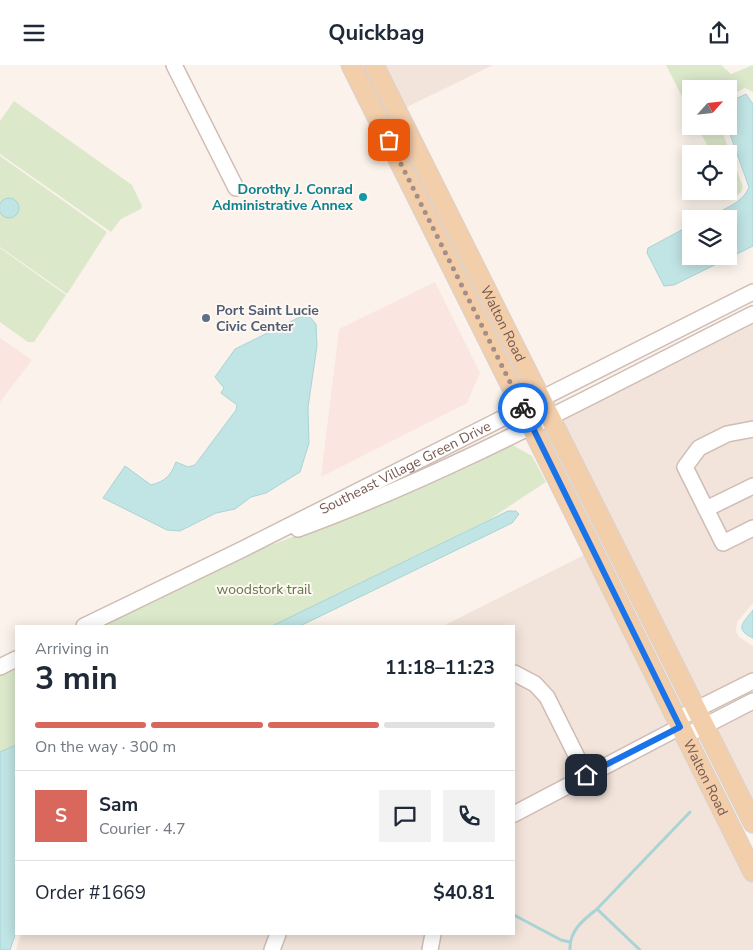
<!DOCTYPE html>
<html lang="en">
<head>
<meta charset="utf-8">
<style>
	body { margin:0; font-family:"Nunito Sans",sans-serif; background:#f2f2f3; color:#1f2937; height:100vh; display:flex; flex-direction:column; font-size:19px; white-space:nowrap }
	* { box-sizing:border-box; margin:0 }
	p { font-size:16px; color:#747a83 }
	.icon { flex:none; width:28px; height:28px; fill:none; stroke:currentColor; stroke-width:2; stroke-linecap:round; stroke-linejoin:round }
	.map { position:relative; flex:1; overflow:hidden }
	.sheet { position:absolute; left:15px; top:560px; width:500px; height:310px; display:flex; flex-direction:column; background:#fff; border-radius:0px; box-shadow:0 2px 12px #0003 }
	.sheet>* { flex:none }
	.needle { width:32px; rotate:63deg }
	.tools { position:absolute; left:682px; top:15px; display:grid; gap:10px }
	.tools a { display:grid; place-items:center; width:55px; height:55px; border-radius:0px; background:#fff; box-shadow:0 2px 12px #0003; font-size:25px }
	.pin { position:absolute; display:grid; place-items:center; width:42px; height:42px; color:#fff; margin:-21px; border-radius:10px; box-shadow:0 2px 8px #0006 }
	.courier { position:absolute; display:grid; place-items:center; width:50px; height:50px; margin:-25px; border:4px solid #1a73e8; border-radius:50%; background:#fff; color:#222; box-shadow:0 1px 6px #0007 }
	.headline em { font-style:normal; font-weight:700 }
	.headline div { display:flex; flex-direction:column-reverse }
	.headline { display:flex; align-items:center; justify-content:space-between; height:85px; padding:0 20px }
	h1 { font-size:32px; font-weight:700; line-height:38px }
	.bar { display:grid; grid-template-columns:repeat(4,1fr); gap:8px 5px; align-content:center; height:60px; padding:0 20px }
	.bar i { height:6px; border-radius:4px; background:#e0e1e3 }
	.bar .on { background:#da675c }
	.bar p { grid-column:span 4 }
	.line { display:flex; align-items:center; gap:12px; padding:0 20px; border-top:1px solid #e0e1e3 }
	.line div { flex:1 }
	.round { display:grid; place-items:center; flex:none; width:52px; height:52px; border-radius:0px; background:#f2f2f3 }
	header { display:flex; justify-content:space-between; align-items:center; height:65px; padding:0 20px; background:#fff; font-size:22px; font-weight:700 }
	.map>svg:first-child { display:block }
	.residential { fill:#f2e4da }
	.commercial { fill:#fae5e0 }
	.green { fill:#dbe8ca }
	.water { fill:#c1e4e4; stroke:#a8d4d5 }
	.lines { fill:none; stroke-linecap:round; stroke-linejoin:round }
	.stream { stroke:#a8d4d5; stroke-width:3 }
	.minor-casing { stroke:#cfbcb4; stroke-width:18 }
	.major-casing { stroke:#d8d0ce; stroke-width:21 }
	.minor { stroke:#fff; stroke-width:15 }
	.major { stroke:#f3ceaa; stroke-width:19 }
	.done { stroke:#a48e86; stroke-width:5; stroke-dasharray:0 9 }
	.route { stroke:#1a73e8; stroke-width:6 }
	.culture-dot { fill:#0f9aa8; stroke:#fef7f2; stroke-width:2 }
	.service-dot { fill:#5c6f8a; stroke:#fef7f2; stroke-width:2 }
	.labels { text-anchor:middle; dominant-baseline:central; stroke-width:4; stroke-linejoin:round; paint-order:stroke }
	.culture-label { font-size:14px; font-weight:bold; fill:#0d838f; stroke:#fef7f2; text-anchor:end }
	.service-label { font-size:14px; font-weight:bold; fill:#4e5e75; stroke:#fef7f2; text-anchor:start }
	.street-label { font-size:14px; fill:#755850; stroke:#fef7f2 }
	.park-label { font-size:14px; fill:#5e7949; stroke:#fef7f2 }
</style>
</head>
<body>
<header><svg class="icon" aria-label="menu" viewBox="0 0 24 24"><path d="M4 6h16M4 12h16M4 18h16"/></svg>Quickbag<svg class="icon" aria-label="share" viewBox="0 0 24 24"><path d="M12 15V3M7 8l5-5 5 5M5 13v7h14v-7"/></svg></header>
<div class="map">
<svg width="753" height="885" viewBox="0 0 753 885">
	<rect width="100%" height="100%" fill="#fbf3eb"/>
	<g class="residential">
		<path d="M381,0H493L403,44Z"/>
		<path d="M753,255V358L678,399L677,403L680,405L720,485L753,469V538L737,557L736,566L739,572L753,581V610L699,637L557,354Z"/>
		<path d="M753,369V415L709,437L692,402L703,387L729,374Z"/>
		<path d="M753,427V457L726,470L714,446Z"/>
		<path d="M588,488L673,660L589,702L553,629L514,602V561H443Z"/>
		<path d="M514,615L531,623L542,635L578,708L514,742Z"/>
		<path d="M753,642V745L712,663Z"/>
		<path d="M678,670L753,820V885H436L438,869H514V755Z"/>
		<path d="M21,869H272L267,885H16Z"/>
		<path d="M284,869H427L425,885H278Z"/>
	</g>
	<g class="commercial">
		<path d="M435,217L480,308L467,338L321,412L339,264Z"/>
		<path d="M0,273L32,295L0,337Z"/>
	</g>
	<g class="green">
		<path d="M666,0H721L731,9L753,0V27L745,23L729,31V24H691V49Z"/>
		<path d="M14,36L132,120L142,141L141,144L121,154L111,167L0,89V56Z"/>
		<path d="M697,61H720L743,122L741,127L734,133L729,122V89H712Z"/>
		<path d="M0,91L107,167L67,229L0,182Z"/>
		<path d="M0,183L66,230L34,277H28L0,257Z"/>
		<path d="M509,378L532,391L546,417L490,454L272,561H98L220,500L344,452Z"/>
		<path d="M16,602V681L0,688V610Z"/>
	</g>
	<g class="water">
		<path d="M746,29L753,39V181L674,220L664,221L647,188L648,183L691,160V191H729V154H704C719,146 743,139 749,122L727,61H729V37Z"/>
		<circle cx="9" cy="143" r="10"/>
		<path d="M304,250L309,251L316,259L317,281L308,342L309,378L300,407L266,428L251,432L235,444L216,448L180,466L167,465L103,433L125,401L151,420C166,416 171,410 176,397L188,402L195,400L236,345L237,340L221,328L224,323L215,312L235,284Z"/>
		<path d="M508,446H516L519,449L512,458L300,561H272Z"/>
		<path d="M753,545V573C734,564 743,558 753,545Z"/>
		<path d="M16,680V867L10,885H0V687Z"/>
	</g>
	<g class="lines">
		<g class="stream">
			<path d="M597,844L640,885"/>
			<path d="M514,850L561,875L570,877"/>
			<path d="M570,885C569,866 583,855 597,844L690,747"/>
		</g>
		<g class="minor-casing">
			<g id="minor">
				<path d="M174,0L236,123"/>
				<path d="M753,364L727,369L699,383L685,402L723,478L753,463"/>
				<path d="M706,444L753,421"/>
				<path d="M298,464C456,406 603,324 753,249"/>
				<path id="s1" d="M84,561L243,484L753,227"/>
				<path d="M0,602L16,594"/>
				<path d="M514,608L535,619L547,632L586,710"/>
				<path d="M677,654L753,616"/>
				<path d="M685,671L753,636"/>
				<path d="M514,749L680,662"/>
				<path d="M272,885L278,869"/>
				<path d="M430,885L433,869"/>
			</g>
		</g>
		<g class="major-casing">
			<g id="major">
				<path id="s2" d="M351,0L753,807"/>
				<path id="s3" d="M374,0L753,758"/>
			</g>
		</g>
		<use href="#minor" class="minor"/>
		<use href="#major" class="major"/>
	</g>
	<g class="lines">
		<path class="done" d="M389,75L523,343"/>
		<path class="route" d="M523,343L680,662L586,710"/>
	</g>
	<circle class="culture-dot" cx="363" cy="132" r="5"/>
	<circle class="service-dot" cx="206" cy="253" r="5"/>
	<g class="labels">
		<g class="culture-label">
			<text x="353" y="124">Dorothy J. Conrad<tspan x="353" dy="16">Administrative Annex</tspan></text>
		</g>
		<g class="service-label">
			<text x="216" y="245">Port Saint Lucie<tspan x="216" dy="16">Civic Center</tspan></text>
		</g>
		<g class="street-label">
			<text stroke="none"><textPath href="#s3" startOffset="289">Walton Road</textPath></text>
			<text stroke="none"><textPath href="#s1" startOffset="358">Southeast Village Green Drive</textPath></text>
			<text stroke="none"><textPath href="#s2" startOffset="796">Walton Road</textPath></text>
		</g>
		<g class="park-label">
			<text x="264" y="524">woodstork trail</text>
		</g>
	</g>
</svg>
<div class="tools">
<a><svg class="needle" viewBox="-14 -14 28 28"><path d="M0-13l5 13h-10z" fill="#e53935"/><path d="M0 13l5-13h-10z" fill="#747a83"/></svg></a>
<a><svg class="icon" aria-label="locate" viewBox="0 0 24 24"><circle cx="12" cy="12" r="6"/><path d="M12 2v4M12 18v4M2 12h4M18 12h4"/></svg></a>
<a><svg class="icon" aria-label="layers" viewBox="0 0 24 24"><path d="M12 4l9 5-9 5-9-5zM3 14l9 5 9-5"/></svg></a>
</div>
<div class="pin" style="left:389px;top:75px;background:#ea580c"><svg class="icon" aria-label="bag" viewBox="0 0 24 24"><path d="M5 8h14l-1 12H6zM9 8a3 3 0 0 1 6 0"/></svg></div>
<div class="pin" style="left:586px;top:710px;background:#1f2937"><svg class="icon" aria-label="home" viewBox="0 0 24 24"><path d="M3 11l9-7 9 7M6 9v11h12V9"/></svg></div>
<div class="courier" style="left:523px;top:343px"><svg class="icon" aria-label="bike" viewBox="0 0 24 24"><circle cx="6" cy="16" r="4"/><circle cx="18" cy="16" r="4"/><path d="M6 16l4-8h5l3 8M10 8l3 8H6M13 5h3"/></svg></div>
<section class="sheet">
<div class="headline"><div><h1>3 min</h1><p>Arriving in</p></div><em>11:18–11:23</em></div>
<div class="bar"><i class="on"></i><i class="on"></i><i class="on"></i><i></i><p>On the way · 300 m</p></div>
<div class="line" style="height:90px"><b class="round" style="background:#da675c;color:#fff">S</b><div><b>Sam</b><p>Courier · 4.7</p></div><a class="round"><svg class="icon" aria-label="chat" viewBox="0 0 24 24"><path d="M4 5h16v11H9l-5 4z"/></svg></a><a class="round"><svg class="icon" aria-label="phone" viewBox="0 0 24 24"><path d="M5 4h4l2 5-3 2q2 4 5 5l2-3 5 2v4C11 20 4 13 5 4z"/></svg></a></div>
<div class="line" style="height:65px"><div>Order #1669</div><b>$40.81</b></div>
</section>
</div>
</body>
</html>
